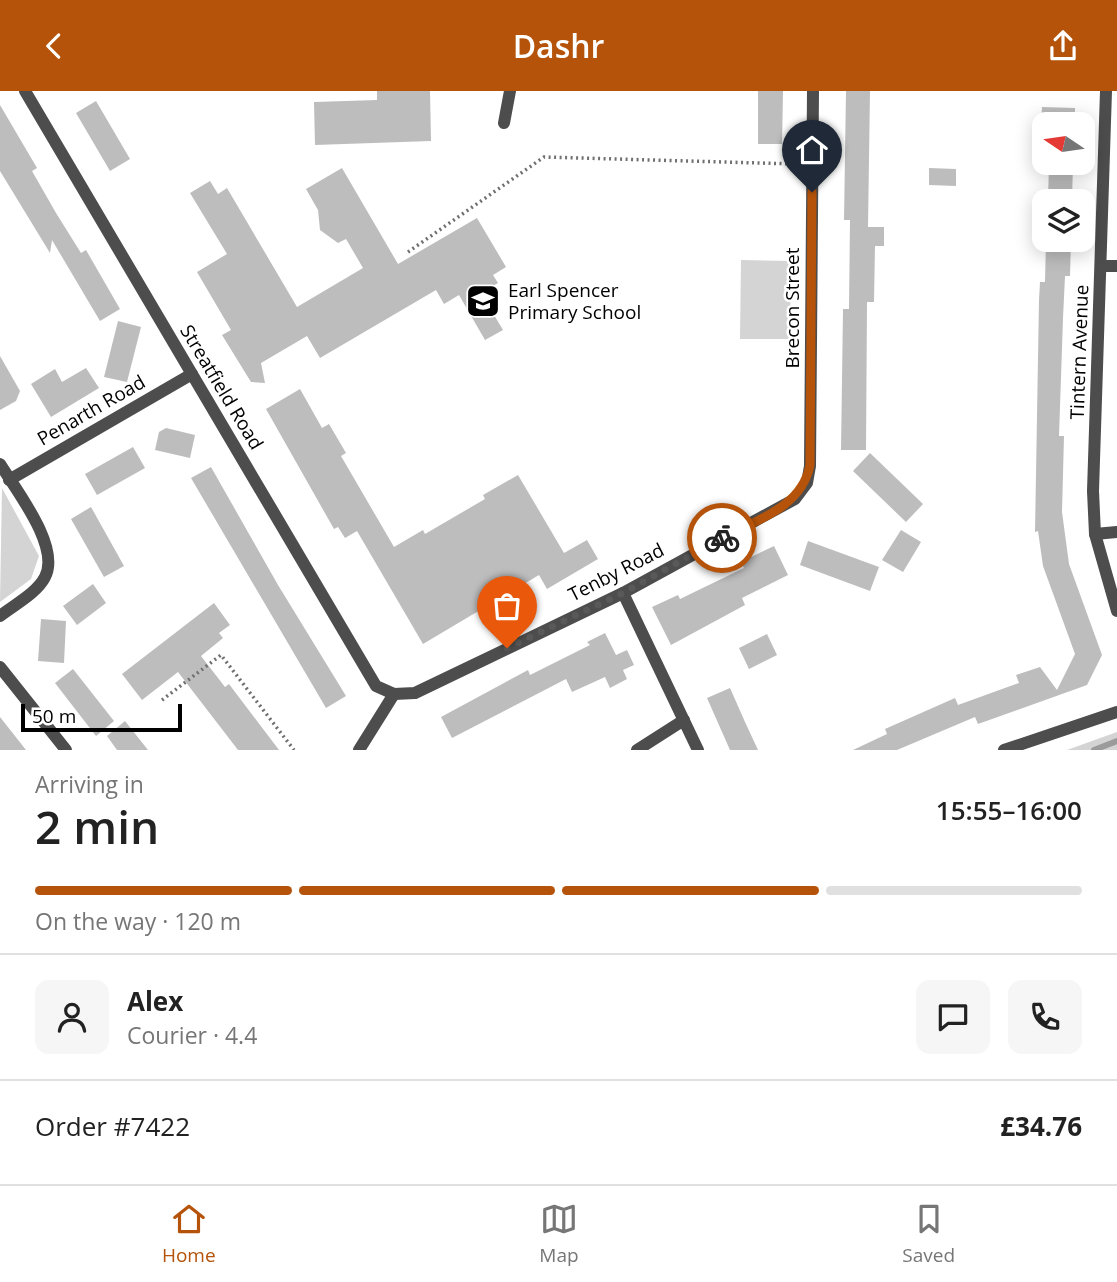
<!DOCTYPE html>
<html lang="en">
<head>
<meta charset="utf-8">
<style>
	body { margin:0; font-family:"Open Sans",sans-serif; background:#f6f6f6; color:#222; height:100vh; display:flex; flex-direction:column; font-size:26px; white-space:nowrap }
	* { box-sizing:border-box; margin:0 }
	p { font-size:23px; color:#767676 }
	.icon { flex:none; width:38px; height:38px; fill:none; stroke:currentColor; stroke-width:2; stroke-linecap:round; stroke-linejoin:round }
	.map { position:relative; height:659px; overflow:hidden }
	.panel { display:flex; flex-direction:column; background:#fff; flex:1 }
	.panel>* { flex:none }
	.needle { width:46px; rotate:283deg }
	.fabs { position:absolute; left:1032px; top:21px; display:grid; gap:14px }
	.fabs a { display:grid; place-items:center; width:63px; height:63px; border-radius:14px; background:#fff; box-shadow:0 4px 18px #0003; font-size:35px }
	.scale { position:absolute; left:21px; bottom:18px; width:161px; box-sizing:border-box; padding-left:7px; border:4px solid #000; border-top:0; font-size:19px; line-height:24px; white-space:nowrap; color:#000; -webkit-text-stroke:5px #fff; paint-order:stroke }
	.pin { position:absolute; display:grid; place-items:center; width:60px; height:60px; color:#fff; margin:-72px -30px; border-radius:50% 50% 50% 0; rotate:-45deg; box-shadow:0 0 7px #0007 }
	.pin .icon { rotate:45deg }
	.courier { position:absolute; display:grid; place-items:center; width:70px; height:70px; margin:-35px; border:5px solid #b45309; border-radius:50%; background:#fff; color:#222; box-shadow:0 2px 9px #0007 }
	.summary em { font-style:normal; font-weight:600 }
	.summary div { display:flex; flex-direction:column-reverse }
	.summary { display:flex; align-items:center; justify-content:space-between; height:119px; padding:0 35px }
	h1 { font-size:46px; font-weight:600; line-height:52px }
	.bar { display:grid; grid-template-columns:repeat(4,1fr); gap:10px 7px; align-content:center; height:84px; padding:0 35px }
	.bar i { height:9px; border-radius:5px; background:#e0e0e0 }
	.bar .current { background:#b45309 }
	.bar p { grid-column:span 4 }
	.line { display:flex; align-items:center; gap:18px; padding:0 35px; border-top:2px solid #e0e0e0 }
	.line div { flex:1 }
	.round { display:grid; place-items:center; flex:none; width:74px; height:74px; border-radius:14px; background:#f6f6f6 }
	header { display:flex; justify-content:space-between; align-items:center; height:91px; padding:0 35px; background:#b45309; color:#fff; font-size:32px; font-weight:600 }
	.tabs { display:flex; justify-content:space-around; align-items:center; height:98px; border-top:2px solid #e0e0e0; background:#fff; font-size:19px; color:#767676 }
	.tabs a { display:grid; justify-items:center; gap:4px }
	.tabs .current { color:#b45309 }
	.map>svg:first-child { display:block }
	.green { fill:#d4d4d4 }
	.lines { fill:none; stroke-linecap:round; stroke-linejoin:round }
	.stream { stroke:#9b9b9b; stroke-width:6 }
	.building { fill:#bdbdbd }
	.path { stroke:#6f6f6f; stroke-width:3.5; stroke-dasharray:2 3.5; stroke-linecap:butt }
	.minor { stroke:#4d4d4d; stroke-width:12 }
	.done { stroke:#595959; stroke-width:7; stroke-dasharray:0 12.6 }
	.route { stroke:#b45309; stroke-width:9 }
	.labels { text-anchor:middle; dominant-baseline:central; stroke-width:5; stroke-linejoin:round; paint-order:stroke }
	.poi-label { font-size:19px; fill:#000; stroke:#fff; text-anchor:start }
	.street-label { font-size:19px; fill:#000; stroke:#fff }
</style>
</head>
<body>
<header><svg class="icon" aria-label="back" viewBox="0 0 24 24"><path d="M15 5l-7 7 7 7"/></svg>Dashr<svg class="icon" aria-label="share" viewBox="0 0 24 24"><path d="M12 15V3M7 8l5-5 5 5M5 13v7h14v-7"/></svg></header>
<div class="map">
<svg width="1117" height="659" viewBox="0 0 1117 659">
	<rect width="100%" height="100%" fill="#fff"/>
	<g class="green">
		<path d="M741,169L791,170L790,248H740Z"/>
		<path d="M2,397L39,465L31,488L0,511Z"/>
		<path d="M1117,641V659H1067Z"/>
	</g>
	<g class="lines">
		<path class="stream" d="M1094,659L1117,650"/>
	</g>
	<g class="building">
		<path d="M377,0H430L431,50L315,54L314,11L377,9Z"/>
		<path d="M758,0H783L782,53H758Z"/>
		<path d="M846,0H870L868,136H884V155H875L874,211H867L866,359H841L843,218H849L850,129H844Z"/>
		<path d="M96,10L130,68L110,80L76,22Z"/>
		<path d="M0,14L37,77L32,80L56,122L81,162L86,159L120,218L100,230L52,149L50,162L0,80Z"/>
		<path d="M1042,16L1075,17V33H1041Z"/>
		<path d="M1049,72L1073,73L1072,110H1048Z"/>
		<path d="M342,77L398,173L477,127L506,176L493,184L498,192L481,202L503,239L485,249L459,204L444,213L436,199L320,267L307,245L261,272L265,292L251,291L222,244L231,239L197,181L227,163L190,102L210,90L218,103L227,97L297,216L363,177L346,148L338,152L320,139L318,119L306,98Z"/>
		<path d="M929,77L956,78V95L929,94Z"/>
		<path d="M1046,149H1071L1070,185H1065L1063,227L1059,345H1064L1062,421L1069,473L1102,564L1087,594L978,633L975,626L897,659H853L887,643L885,638L955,607L958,614L1019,592L1016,584L1040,576L1057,599L1075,563L1043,475L1038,440L1035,441L1039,209L1040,191H1045Z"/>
		<path d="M118,230L141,236L127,291L104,286Z"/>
		<path d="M0,265L20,300L16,310L0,319Z"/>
		<path d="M86,277L99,297L51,326L31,293L55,278L62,291Z"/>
		<path d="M300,298L322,337L329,333L346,362L341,365L394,456L423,439L425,443L485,408L483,404L518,384L564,462L587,449L598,468L547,498L539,484L423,553L357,440L345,447L338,436L334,438L266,318Z"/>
		<path d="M166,337L195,344L190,367L155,359L159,341Z"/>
		<path d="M133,356L145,377L97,404L85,383Z"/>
		<path d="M870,362L923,413L906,431L853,380Z"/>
		<path d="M211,376L278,494L346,605L326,617L191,387Z"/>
		<path d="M91,416L124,475L104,486L71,428Z"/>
		<path d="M901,439L921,451L903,481L882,469Z"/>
		<path d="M808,450L879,476L870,500L800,474Z"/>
		<path d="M774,455L788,484L742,507L745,514L671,554L652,516L678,504L680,508L744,477L741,471Z"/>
		<path d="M93,493L106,512L77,534L63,515Z"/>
		<path d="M214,512L230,534L219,542L223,547L201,565L225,596L229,593L279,659H238L178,581L142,609L122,583Z"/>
		<path d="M41,528L66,530L64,572L38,570Z"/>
		<path d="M605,542L616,564L627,559L634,574L623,579L627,588L610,597L605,586L572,601L566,588L452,647L441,626L528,579L530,584L590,554L587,551Z"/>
		<path d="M767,543L777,564L749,578L739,557Z"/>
		<path d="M73,578L114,630L96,645L55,592Z"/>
		<path d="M730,597L745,631L758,659H730L707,607Z"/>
		<path d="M0,626L26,659H0Z"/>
		<path d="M125,630L148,659H117L107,645Z"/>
	</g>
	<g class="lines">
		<g class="path">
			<path d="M408,161L544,66L796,73"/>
			<path d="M162,609L221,564L294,659"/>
		</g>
		<g class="minor">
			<path d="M25,0L376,595L394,603L415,602L623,502L795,408L807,392L810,375L813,0"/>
			<path d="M1106,0L1093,400L1095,443L1117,520"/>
			<path d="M504,32L510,0"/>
			<path d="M1102,175H1117"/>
			<path d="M0,373C16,399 61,456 45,486C37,502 14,514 0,525"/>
			<path d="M9,389L192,283"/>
			<path d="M1095,443L1117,441"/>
			<path d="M623,502L698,659"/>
			<path d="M0,576L66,659"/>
			<path d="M359,659L394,603"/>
			<path d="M637,659L684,629"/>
			<path d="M1004,659L1117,621"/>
		</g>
	</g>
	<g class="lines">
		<path class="done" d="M507,557L623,502L722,447"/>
		<path class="route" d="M722,447C757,429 802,416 810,374L812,101"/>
	</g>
	<defs>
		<g id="school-square" transform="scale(1.75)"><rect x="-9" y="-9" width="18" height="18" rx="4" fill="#000" stroke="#fff"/><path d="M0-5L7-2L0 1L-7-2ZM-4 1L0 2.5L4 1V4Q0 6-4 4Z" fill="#fff"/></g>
	</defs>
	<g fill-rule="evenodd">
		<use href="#school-square" x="483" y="210"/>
	</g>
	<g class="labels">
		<g class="poi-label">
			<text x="508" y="199">Earl Spencer<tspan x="508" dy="22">Primary School</tspan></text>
		</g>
		<g class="street-label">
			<text transform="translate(792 217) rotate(-90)">Brecon Street</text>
			<text transform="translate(1079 261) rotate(-88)">Tintern Avenue</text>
			<text transform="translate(222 296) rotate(59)">Streatfield Road</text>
			<text transform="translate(91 319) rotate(-30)">Penarth Road</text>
			<text transform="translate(616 481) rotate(-27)">Tenby Road</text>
		</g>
	</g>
</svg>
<div class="fabs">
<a><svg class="needle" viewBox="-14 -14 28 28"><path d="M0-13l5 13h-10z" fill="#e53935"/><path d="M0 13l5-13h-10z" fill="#767676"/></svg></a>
<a><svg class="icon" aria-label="layers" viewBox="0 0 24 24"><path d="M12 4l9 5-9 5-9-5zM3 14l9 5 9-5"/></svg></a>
</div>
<div class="scale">50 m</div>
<div class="pin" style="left:507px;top:557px;background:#ea580c"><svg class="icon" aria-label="bag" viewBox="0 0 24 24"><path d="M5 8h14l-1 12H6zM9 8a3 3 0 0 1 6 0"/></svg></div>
<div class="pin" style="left:812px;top:101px;background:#1f2937"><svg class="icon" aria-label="home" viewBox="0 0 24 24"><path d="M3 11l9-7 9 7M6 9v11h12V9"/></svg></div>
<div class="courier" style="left:722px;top:447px"><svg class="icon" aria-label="bike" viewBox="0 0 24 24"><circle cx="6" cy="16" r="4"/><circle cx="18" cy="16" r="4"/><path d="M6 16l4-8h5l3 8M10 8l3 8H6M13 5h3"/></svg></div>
</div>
<section class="panel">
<div class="summary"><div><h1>2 min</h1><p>Arriving in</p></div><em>15:55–16:00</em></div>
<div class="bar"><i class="current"></i><i class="current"></i><i class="current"></i><i></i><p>On the way · 120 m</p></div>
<div class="line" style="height:126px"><a class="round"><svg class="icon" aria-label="person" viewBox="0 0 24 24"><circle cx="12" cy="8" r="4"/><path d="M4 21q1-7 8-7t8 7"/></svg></a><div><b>Alex</b><p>Courier · 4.4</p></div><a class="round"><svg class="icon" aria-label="chat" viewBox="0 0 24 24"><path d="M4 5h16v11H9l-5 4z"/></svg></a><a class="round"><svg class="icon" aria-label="phone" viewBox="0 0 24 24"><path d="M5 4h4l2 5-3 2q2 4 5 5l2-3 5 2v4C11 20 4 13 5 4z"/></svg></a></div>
<div class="line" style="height:91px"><div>Order #7422</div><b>£34.76</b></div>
</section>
<nav class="tabs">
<a class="current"><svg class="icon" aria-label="home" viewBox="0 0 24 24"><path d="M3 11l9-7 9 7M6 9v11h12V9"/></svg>Home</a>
<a><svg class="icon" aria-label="map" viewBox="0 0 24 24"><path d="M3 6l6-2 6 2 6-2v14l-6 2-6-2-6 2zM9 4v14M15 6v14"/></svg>Map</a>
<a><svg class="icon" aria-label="saved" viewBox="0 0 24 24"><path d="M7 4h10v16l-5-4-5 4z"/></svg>Saved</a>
</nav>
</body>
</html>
